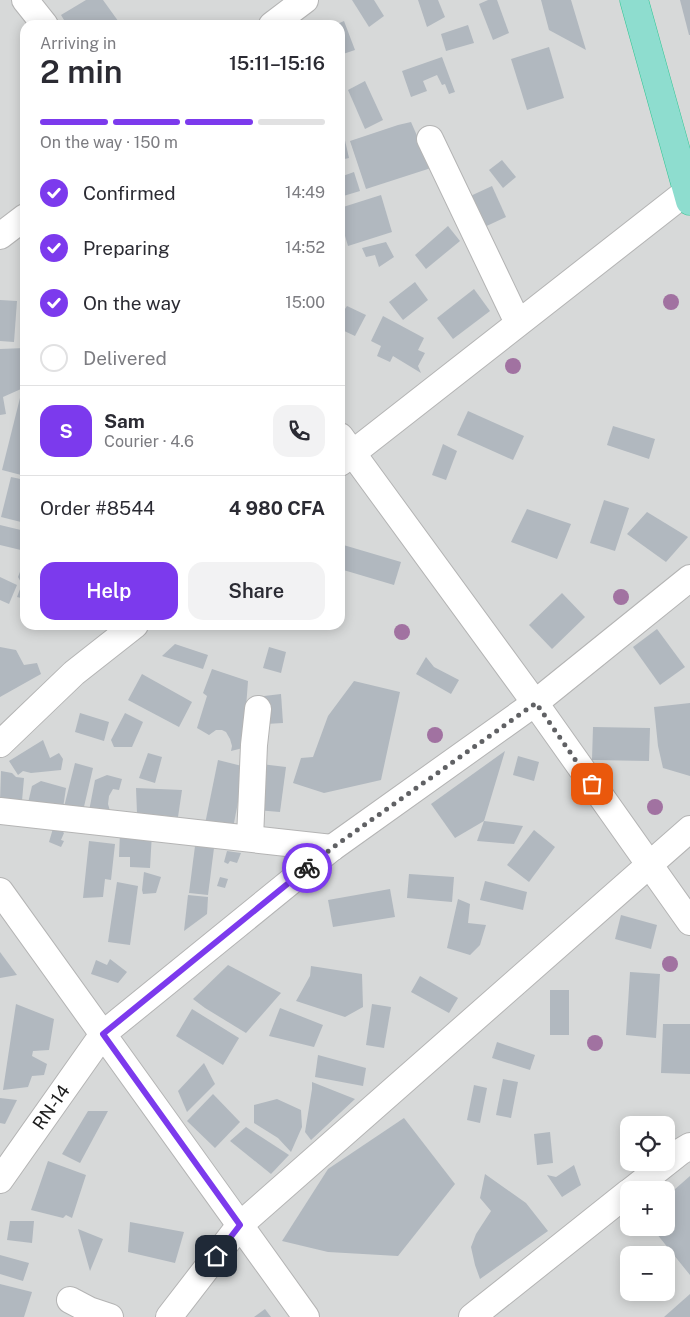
<!DOCTYPE html>
<html lang="en">
<head>
<meta charset="utf-8">
<style>
	body { margin:0; font-family:"Public Sans",sans-serif; background:#f2f2f3; color:#2b2b33; height:100vh; display:flex; flex-direction:column; font-size:19px; white-space:nowrap }
	* { box-sizing:border-box; margin:0 }
	p { font-size:16px; color:#7c7c81 }
	.icon { flex:none; width:28px; height:28px; fill:none; stroke:currentColor; stroke-width:2; stroke-linecap:round; stroke-linejoin:round }
	.map { position:relative; flex:1; overflow:hidden }
	.side { position:absolute; left:20px; top:20px; width:325px; height:610px; display:flex; flex-direction:column; background:#fff; border-radius:15px; box-shadow:0 2px 12px #0003 }
	.side>* { flex:none }
	.fabs { position:absolute; left:620px; top:1116px; display:grid; gap:10px }
	.fabs a { display:grid; place-items:center; width:55px; height:55px; border-radius:10px; background:#fff; box-shadow:0 2px 12px #0003; font-size:25px }
	.pin { position:absolute; display:grid; place-items:center; width:42px; height:42px; color:#fff; margin:-21px; border-radius:10px; box-shadow:0 2px 8px #0006 }
	.courier { position:absolute; display:grid; place-items:center; width:50px; height:50px; margin:-25px; border:4px solid #7c3aed; border-radius:50%; background:#fff; color:#222; box-shadow:0 1px 6px #0007 }
	.overview em { font-style:normal; font-weight:600 }
	.overview div { display:flex; flex-direction:column-reverse }
	.overview { display:flex; align-items:center; justify-content:space-between; height:85px; padding:0 20px }
	h1 { font-size:32px; font-weight:600; line-height:38px }
	.bar { display:grid; grid-template-columns:repeat(4,1fr); gap:8px 5px; align-content:center; height:60px; padding:0 20px }
	.bar i { height:6px; border-radius:4px; background:#e1e1e2 }
	.bar .on { background:#7c3aed }
	.bar p { grid-column:span 4 }
	.line { display:flex; align-items:center; gap:12px; padding:0 20px; border-top:1px solid #e1e1e2 }
	.line div { flex:1 }
	.round { display:grid; place-items:center; flex:none; width:52px; height:52px; border-radius:15px; background:#f2f2f3 }
	ol { padding:0 20px; list-style:none }
	li { display:flex; align-items:center; gap:15px; height:55px }
	li p { margin-inline-start:auto }
	li .icon { padding:5px; border-radius:50%; background:#7c3aed; color:#fff; stroke-width:4 }
	li:last-child { color:#7c7c81 }
	li i { width:28px; height:28px; border:2px solid #e1e1e2; border-radius:50% }
	.primary-button { display:flex; gap:10px; margin-top:auto; padding:10px 20px }
	.primary-button a { flex:1; height:58px; border-radius:15px; background:#7c3aed; color:#fff; font-size:20px; font-weight:600; line-height:58px; text-align:center }
	.primary-button a+a { background:#f2f2f3; color:#2b2b33 }
	.map>svg:first-child { display:block }
	.residential { fill:#d7d9d9; fill-rule:evenodd }
	.building { fill:#b1b8bf }
	.lines { fill:none; stroke-linecap:round; stroke-linejoin:round }
	.minor-casing { stroke:#b4b4b4; stroke-width:28 }
	.highway-casing { stroke:#32c594; stroke-width:29 }
	.minor { stroke:#fff; stroke-width:26 }
	.highway { stroke:#8eddcf; stroke-width:28 }
	.tree { fill:#a172a1 }
	.done { stroke:#606164; stroke-width:5; stroke-dasharray:0 9 }
	.route { stroke:#7c3aed; stroke-width:6 }
	.labels { text-anchor:middle; dominant-baseline:central; stroke-width:5; stroke-linejoin:round; paint-order:stroke }
	.street-label { font-size:18px; fill:#1b1b1b; stroke:#fff }
</style>
</head>
<body>
<div class="map">
<svg width="690" height="1317" viewBox="0 0 690 1317">
	<rect width="100%" height="100%" fill="#e1e4eb"/>
	<path class="residential" d="M0,0H690V1317H0ZM25,25H340V625H25ZM629,1125H666V1162H629ZM629,1190H666V1228H629ZM629,1255H666V1292H629Z"/>
	<g class="building">
		<path d="M86,0H103L121,25H67L61,15Z"/>
		<path d="M352,0H374L384,16L369,27Z"/>
		<path d="M418,0H438L445,17L427,27Z"/>
		<path d="M488,0H497L509,33L493,40L479,4Z"/>
		<path d="M541,0H571L586,50L549,30Z"/>
		<path d="M680,0H690V35H689Z"/>
		<path d="M344,21L355,50L340,55V25H335Z"/>
		<path d="M468,25L474,43L446,51L441,34Z"/>
		<path d="M549,47L564,98L527,110L511,59Z"/>
		<path d="M442,57L455,92L449,94L445,84L442,85L437,75L423,81L427,91L411,97L402,71Z"/>
		<path d="M365,81L383,120L365,129L348,90Z"/>
		<path d="M411,122L431,168L366,189L350,141L398,125Z"/>
		<path d="M344,136L349,158L340,160V137Z"/>
		<path d="M502,160L516,177L503,188L489,170Z"/>
		<path d="M354,172L360,191L340,197V177Z"/>
		<path d="M492,186L506,217L478,230L464,199Z"/>
		<path d="M381,195L392,232L348,246L340,219V208Z"/>
		<path d="M448,226L460,241L426,269L415,255Z"/>
		<path d="M386,242L394,257L379,267L375,255L366,257L362,248Z"/>
		<path d="M415,282L428,300L403,320L389,302Z"/>
		<path d="M21,283H25V341H20Z"/>
		<path d="M474,289L490,311L453,339L437,318Z"/>
		<path d="M0,300L17,301L14,342L0,341Z"/>
		<path d="M347,306L366,315L355,336L340,329V316Z"/>
		<path d="M383,316L424,338L418,350L425,353L418,366L421,373L393,356L390,362L377,356L381,346L371,341Z"/>
		<path d="M25,348L21,389L3,397L6,414L0,415V349Z"/>
		<path d="M24,382H25V476L2,470Z"/>
		<path d="M468,411L524,436L513,460L457,435Z"/>
		<path d="M613,426L655,439L649,459L607,445Z"/>
		<path d="M443,444L457,451L446,480L432,475Z"/>
		<path d="M11,477L25,480V523L1,517Z"/>
		<path d="M604,500L629,508L615,551L590,543Z"/>
		<path d="M527,509L571,524L557,559L511,542Z"/>
		<path d="M647,512L688,537L666,562L627,534Z"/>
		<path d="M0,525L25,531V551L0,545Z"/>
		<path d="M340,544L401,562L394,585L340,569Z"/>
		<path d="M23,564H25V599L17,597L22,584L18,577Z"/>
		<path d="M0,577L17,585L9,604L0,600Z"/>
		<path d="M562,593L585,617L552,649L529,625Z"/>
		<path d="M657,629L685,667L660,685L633,647Z"/>
		<path d="M175,644L208,655L203,669L162,656Z"/>
		<path d="M0,647L16,650L24,665L37,663L41,674L0,697Z"/>
		<path d="M269,647L286,652L281,673L263,668Z"/>
		<path d="M426,657L434,667L459,680L451,694L416,674Z"/>
		<path d="M212,669L248,681L243,748L231,751L232,746L230,739L226,732L222,730H216L209,735L197,728L207,696L203,693Z"/>
		<path d="M142,674L192,702L179,727L128,700Z"/>
		<path d="M354,681L400,692L381,780L324,793L293,783L301,758L313,757L328,716Z"/>
		<path d="M281,694L283,723L266,724L264,696Z"/>
		<path d="M690,703V776L663,768L658,746L654,707Z"/>
		<path d="M80,713L109,722L104,741L75,732Z"/>
		<path d="M125,713L143,722L132,747H114L111,740Z"/>
		<path d="M593,727L650,728L649,761L592,760Z"/>
		<path d="M43,740L50,758L59,753L63,759L61,770L31,773L23,771L18,775L9,761Z"/>
		<path d="M505,751L484,821L455,838L431,804Z"/>
		<path d="M148,753L162,757L155,783L139,778Z"/>
		<path d="M518,756L539,762L534,781L513,775Z"/>
		<path d="M218,760L242,766L238,802L234,823L205,824Z"/>
		<path d="M75,763L93,768L83,811L64,807Z"/>
		<path d="M261,764L286,767L280,812L256,810Z"/>
		<path d="M1,771L12,773L16,777L24,778L22,801L0,802Z"/>
		<path d="M107,775L122,779L119,790L113,789L109,796L108,804L110,811H89L95,780Z"/>
		<path d="M41,781L66,788L63,808L28,803L32,786Z"/>
		<path d="M136,788L182,790L178,817L137,813Z"/>
		<path d="M484,821L523,826L514,844L477,841Z"/>
		<path d="M54,825L64,828L63,832L64,833L61,840L64,841L61,847L49,842Z"/>
		<path d="M534,830L555,847L529,882L507,865Z"/>
		<path d="M120,832L152,833L150,868L130,867V857H119Z"/>
		<path d="M89,841L115,844L111,880L105,879L103,897L83,898Z"/>
		<path d="M195,846L214,848L208,895L189,893Z"/>
		<path d="M227,851L241,853L237,863L230,861L228,864L224,862Z"/>
		<path d="M144,872L161,877L156,893L143,894L142,890Z"/>
		<path d="M409,874L454,877L452,902L407,898Z"/>
		<path d="M220,877L228,879L225,888L217,886Z"/>
		<path d="M485,881L527,892L523,910L480,900Z"/>
		<path d="M117,882L138,886L130,945L108,942Z"/>
		<path d="M390,889L395,917L333,927L328,900Z"/>
		<path d="M188,895L208,897L207,914L184,931Z"/>
		<path d="M458,899L470,904L468,923L486,925L480,945L470,955L447,948Z"/>
		<path d="M621,915L657,925L651,949L615,939Z"/>
		<path d="M0,952L17,975L0,978Z"/>
		<path d="M110,959L127,972L118,983L91,974L96,960L107,965Z"/>
		<path d="M228,965L281,993L246,1033L205,1008L193,999Z"/>
		<path d="M311,966L362,974L363,1007L345,1017L296,1001L310,976Z"/>
		<path d="M630,972L660,974L656,1038L626,1035Z"/>
		<path d="M420,976L458,998L449,1013L411,992Z"/>
		<rect x="550" y="990" width="19" height="45"/>
		<path d="M16,1004L54,1019L49,1050L33,1051L32,1056L47,1064L44,1075L32,1076L28,1087L3,1090Z"/>
		<path d="M372,1004L391,1007L384,1048L366,1045Z"/>
		<path d="M280,1008L323,1025L314,1047L269,1036Z"/>
		<path d="M192,1009L239,1038L223,1065L176,1036Z"/>
		<path d="M663,1024H690V1074L661,1073Z"/>
		<path d="M497,1042L535,1055L530,1070L492,1058Z"/>
		<path d="M318,1055L366,1068L363,1086L315,1077Z"/>
		<path d="M204,1063L215,1084L187,1112L178,1091Z"/>
		<path d="M503,1079L518,1082L511,1118L496,1115Z"/>
		<path d="M312,1082L355,1099L311,1140L305,1132L312,1089Z"/>
		<path d="M474,1085L487,1088L480,1123L467,1120Z"/>
		<path d="M213,1094L240,1122L215,1148L187,1121Z"/>
		<path d="M0,1098L17,1100L5,1124L0,1123Z"/>
		<path d="M277,1099L301,1110L302,1127L291,1152L278,1138L254,1123V1105Z"/>
		<path d="M88,1111H108L80,1163L62,1154Z"/>
		<path d="M404,1118L455,1184L398,1256L328,1252L282,1241L328,1169Z"/>
		<path d="M246,1127L289,1155L271,1174L230,1141Z"/>
		<path d="M550,1132L553,1163L537,1165L534,1134Z"/>
		<path d="M48,1161L86,1175L72,1218L66,1215L63,1218L31,1210Z"/>
		<path d="M574,1165L581,1185L562,1197L547,1175L556,1177Z"/>
		<path d="M485,1174L526,1203L548,1231L480,1279L475,1265L471,1247L476,1234L491,1211L480,1198Z"/>
		<path d="M690,1176V1275L652,1228H666V1197Z"/>
		<path d="M10,1221H34L32,1243L7,1240Z"/>
		<path d="M130,1222L184,1232L175,1263L128,1252Z"/>
		<path d="M78,1229L103,1239L90,1271Z"/>
		<path d="M0,1255L29,1263L23,1281L0,1274Z"/>
		<path d="M0,1284L32,1292L24,1317H0Z"/>
		<path d="M690,1294V1317H664Z"/>
		<path d="M265,1309L271,1317H254Z"/>
	</g>
	<g class="lines">
		<g class="minor-casing">
			<g id="minor">
				<path d="M25,0L45,25"/>
				<path d="M272,25L305,0"/>
				<path d="M430,139L518,323"/>
				<path d="M0,236L25,217"/>
				<path d="M340,436L535,703L690,922"/>
				<path d="M340,463L690,189"/>
				<path d="M0,744L74,673L135,625"/>
				<path d="M0,811L332,848"/>
				<path d="M250,838L254,745L258,709"/>
				<path d="M0,891L306,1317"/>
				<path d="M0,1180L103,1034L332,848L535,703L690,578"/>
				<path d="M632,1190L680,1152L690,1146"/>
				<path d="M70,1300L89,1310L110,1317"/>
				<path d="M169,1317L240,1225L690,829"/>
				<path d="M472,1317L629,1192"/>
			</g>
		</g>
		<g class="highway-casing">
			<path id="highway" d="M634,0L690,201"/>
		</g>
		<use href="#minor" class="minor"/>
		<use href="#highway" class="highway"/>
	</g>
	<g class="tree">
		<circle cx="671" cy="302" r="8"/>
		<circle cx="513" cy="366" r="8"/>
		<circle cx="621" cy="597" r="8"/>
		<circle cx="402" cy="632" r="8"/>
		<circle cx="435" cy="735" r="8"/>
		<circle cx="655" cy="807" r="8"/>
		<circle cx="670" cy="964" r="8"/>
		<circle cx="595" cy="1043" r="8"/>
	</g>
	<g class="lines">
		<path class="done" d="M307,868L332,848L536,703L592,784"/>
		<path class="route" d="M216,1256L240,1225L103,1034L307,868"/>
	</g>
	<g class="labels">
		<g class="street-label">
			<text transform="translate(51 1107) rotate(-55)">RN-14</text>
		</g>
	</g>
</svg>
<div class="fabs">
<a><svg class="icon" aria-label="locate" viewBox="0 0 24 24"><circle cx="12" cy="12" r="6"/><path d="M12 2v4M12 18v4M2 12h4M18 12h4"/></svg></a>
<a>+</a>
<a>−</a>
</div>
<div class="pin" style="left:592px;top:784px;background:#ea580c"><svg class="icon" aria-label="bag" viewBox="0 0 24 24"><path d="M5 8h14l-1 12H6zM9 8a3 3 0 0 1 6 0"/></svg></div>
<div class="pin" style="left:216px;top:1256px;background:#1f2937"><svg class="icon" aria-label="home" viewBox="0 0 24 24"><path d="M3 11l9-7 9 7M6 9v11h12V9"/></svg></div>
<div class="courier" style="left:307px;top:868px"><svg class="icon" aria-label="bike" viewBox="0 0 24 24"><circle cx="6" cy="16" r="4"/><circle cx="18" cy="16" r="4"/><path d="M6 16l4-8h5l3 8M10 8l3 8H6M13 5h3"/></svg></div>
<section class="side">
<div class="overview"><div><h1>2 min</h1><p>Arriving in</p></div><em>15:11–15:16</em></div>
<div class="bar"><i class="on"></i><i class="on"></i><i class="on"></i><i></i><p>On the way · 150 m</p></div>
<ol>
<li><svg class="icon" aria-label="check" viewBox="0 0 24 24"><path d="M5 12l5 5 9-10"/></svg>Confirmed<p>14:49</p></li>
<li><svg class="icon" aria-label="check" viewBox="0 0 24 24"><path d="M5 12l5 5 9-10"/></svg>Preparing<p>14:52</p></li>
<li><svg class="icon" aria-label="check" viewBox="0 0 24 24"><path d="M5 12l5 5 9-10"/></svg>On the way<p>15:00</p></li>
<li><i></i>Delivered</li>
</ol>
<div class="line" style="height:90px"><b class="round" style="background:#7c3aed;color:#fff">S</b><div><b>Sam</b><p>Courier · 4.6</p></div><a class="round"><svg class="icon" aria-label="phone" viewBox="0 0 24 24"><path d="M5 4h4l2 5-3 2q2 4 5 5l2-3 5 2v4C11 20 4 13 5 4z"/></svg></a></div>
<div class="line" style="height:65px"><div>Order #8544</div><b>4 980 CFA</b></div>
<div class="primary-button"><a>Help</a><a>Share</a></div>
</section>
</div>
</body>
</html>
